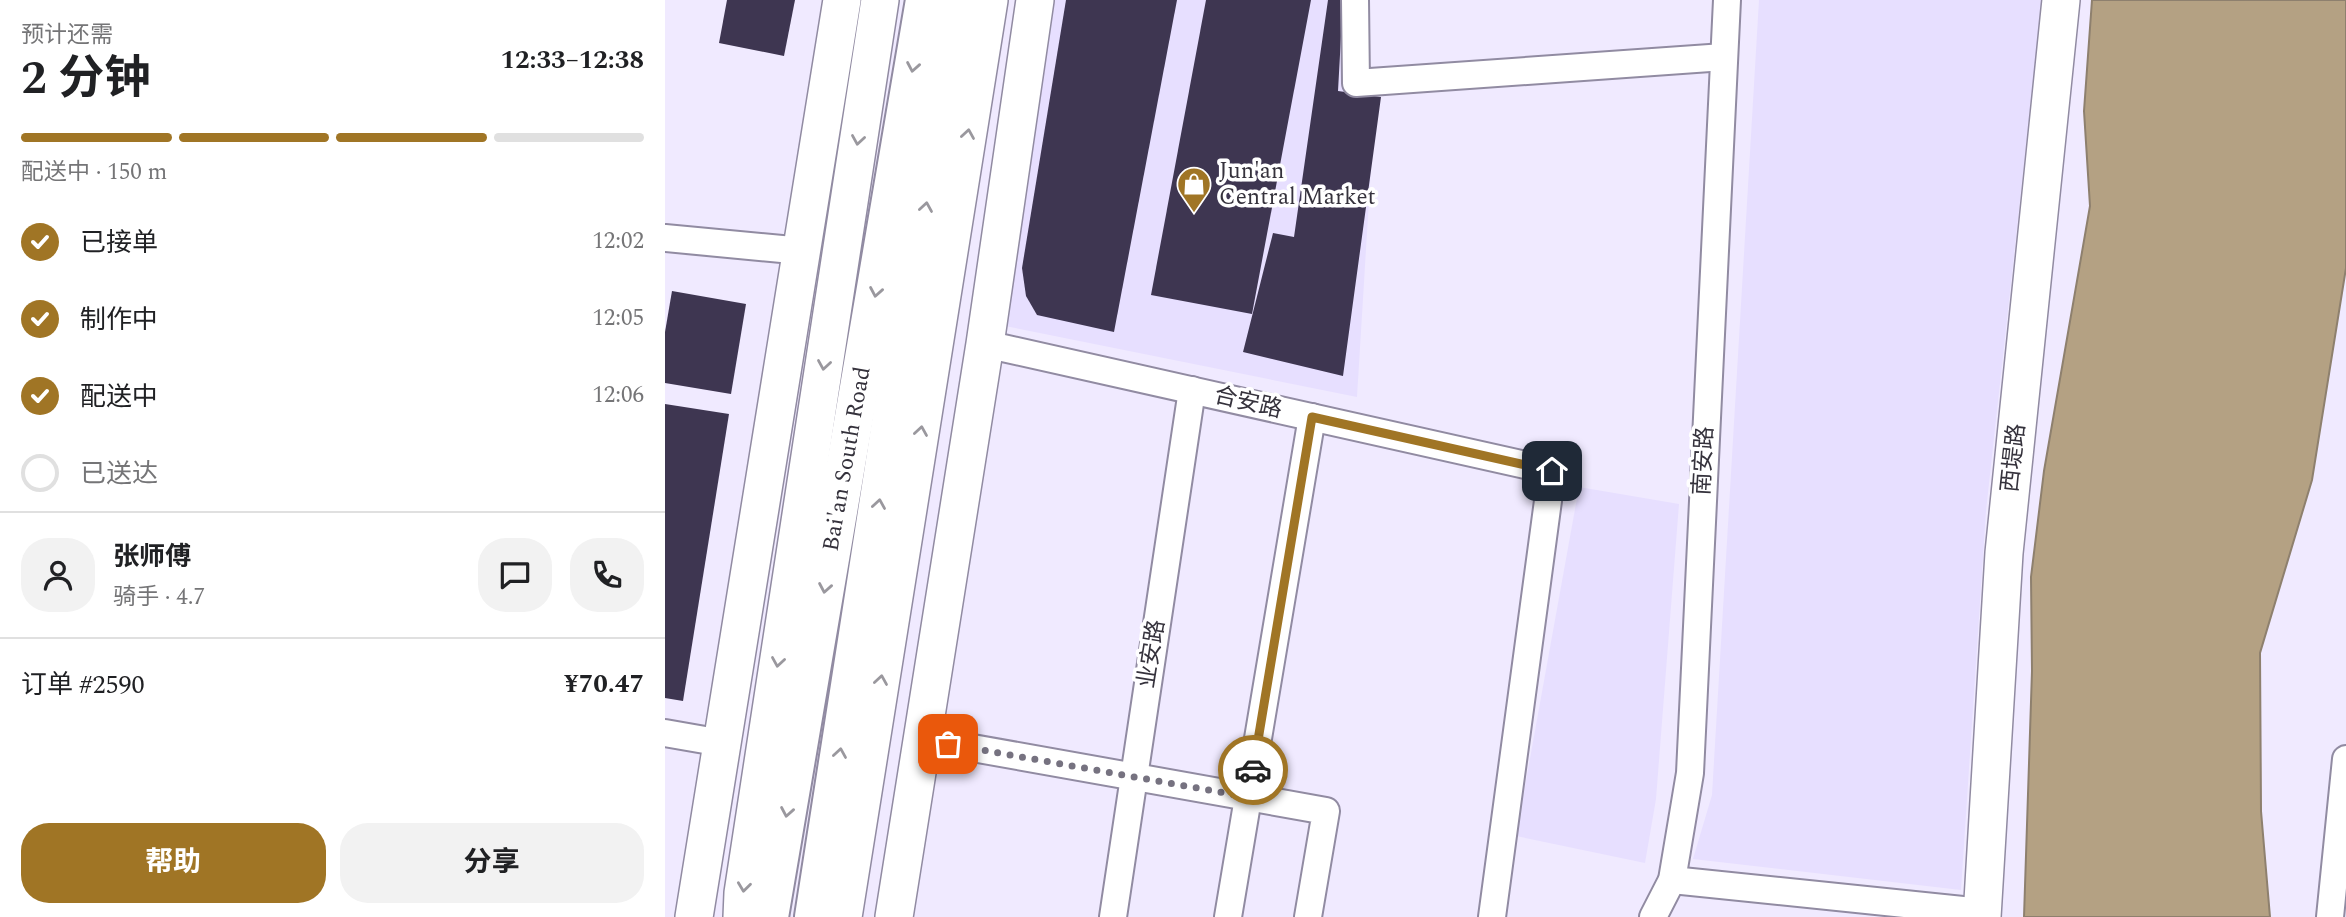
<!DOCTYPE html>
<html lang="zh">
<head>
<meta charset="utf-8">
<style>
	body { margin:0; font-family:Spectral,"Noto Sans SC",serif; background:#f2f2f2; color:#202124; height:100vh; display:flex; flex-direction:column; font-size:26px; white-space:nowrap }
	* { box-sizing:border-box; margin:0 }
	p { font-size:23px; color:#757577 }
	.icon { flex:none; width:38px; height:38px; fill:none; stroke:currentColor; stroke-width:2; stroke-linecap:round; stroke-linejoin:round }
	.map { position:relative; flex:1; overflow:hidden }
	.drawer { display:flex; flex-direction:column; background:#fff; width:665px }
	.drawer>* { flex:none }
	.pin { position:absolute; display:grid; place-items:center; width:60px; height:60px; color:#fff; margin:-30px; border-radius:14px; box-shadow:0 4px 10px #0006 }
	.courier { position:absolute; display:grid; place-items:center; width:70px; height:70px; margin:-35px; border:5px solid #a07525; border-radius:50%; background:#fff; color:#222; box-shadow:0 2px 9px #0007 }
	.overview em { font-style:normal; font-weight:700 }
	.overview div { display:flex; flex-direction:column-reverse }
	.overview { display:flex; align-items:center; justify-content:space-between; height:119px; padding:0 21px }
	h1 { font-size:46px; font-weight:700; line-height:52px }
	.bar { display:grid; grid-template-columns:repeat(4,1fr); gap:10px 7px; align-content:center; height:84px; padding:0 21px }
	.bar i { height:9px; border-radius:5px; background:#e0e0e0 }
	.bar .selected { background:#a07525 }
	.bar p { grid-column:span 4 }
	.line { display:flex; align-items:center; gap:18px; padding:0 21px; border-top:2px solid #e0e0e0 }
	.line div { flex:1 }
	.round { display:grid; place-items:center; flex:none; width:74px; height:74px; border-radius:28px; background:#f2f2f2 }
	ol { padding:0 21px; list-style:none }
	li { display:flex; align-items:center; gap:21px; height:77px }
	li p { margin-inline-start:auto }
	li .icon { padding:7px; border-radius:50%; background:#a07525; color:#fff; stroke-width:4 }
	li:last-child { color:#757577 }
	li i { width:38px; height:38px; border:4px solid #e0e0e0; border-radius:50% }
	.button { display:flex; gap:14px; margin-top:auto; padding:14px 21px }
	.button a { flex:1; height:80px; border-radius:28px; background:#a07525; color:#fff; font-size:28px; font-weight:700; line-height:80px; text-align:center }
	.button a+a { background:#f2f2f2; color:#202124 }
	main { display:flex; flex:1; min-height:0 }
	.map>svg:first-child { display:block }
	.built { fill:#e7dfff }
	.water { fill:#b4a183; stroke:#8e806e; stroke-width:2 }
	.building { fill:#3e3651 }
	.lines { fill:none; stroke-linecap:round; stroke-linejoin:round }
	.street-casing { stroke:#918ba2; stroke-width:30 }
	.secondary-casing { stroke:#918ba2; stroke-width:40 }
	.primary-casing { stroke:#918ba2; stroke-width:42 }
	.street { stroke:#fff; stroke-width:26 }
	.secondary { stroke:#fff; stroke-width:37 }
	.primary { stroke:#fff; stroke-width:38 }
	.oneway { stroke:#9a989e }
	.done { stroke:#767280; stroke-width:7; stroke-dasharray:0 12.6 }
	.route { stroke:#a07525; stroke-width:9 }
	.labels { text-anchor:middle; dominant-baseline:central; stroke-width:7; stroke-linejoin:round; paint-order:stroke }
	.poi-label { font-size:23px; fill:#35323c; stroke:#fff; text-anchor:start }
	.street-label { font-size:23px; fill:#35323c; stroke:#fff }
</style>
</head>
<body>
<main>
<section class="drawer">
<div class="overview"><div><h1>2 分钟</h1><p>预计还需</p></div><em>12:33–12:38</em></div>
<div class="bar"><i class="selected"></i><i class="selected"></i><i class="selected"></i><i></i><p>配送中 · 150 m</p></div>
<ol>
<li><svg class="icon" aria-label="check" viewBox="0 0 24 24"><path d="M5 12l5 5 9-10"/></svg>已接单<p>12:02</p></li>
<li><svg class="icon" aria-label="check" viewBox="0 0 24 24"><path d="M5 12l5 5 9-10"/></svg>制作中<p>12:05</p></li>
<li><svg class="icon" aria-label="check" viewBox="0 0 24 24"><path d="M5 12l5 5 9-10"/></svg>配送中<p>12:06</p></li>
<li><i></i>已送达</li>
</ol>
<div class="line" style="height:126px"><a class="round"><svg class="icon" aria-label="person" viewBox="0 0 24 24"><circle cx="12" cy="8" r="4"/><path d="M4 21q1-7 8-7t8 7"/></svg></a><div><b>张师傅</b><p>骑手 · 4.7</p></div><a class="round"><svg class="icon" aria-label="chat" viewBox="0 0 24 24"><path d="M4 5h16v11H9l-5 4z"/></svg></a><a class="round"><svg class="icon" aria-label="phone" viewBox="0 0 24 24"><path d="M5 4h4l2 5-3 2q2 4 5 5l2-3 5 2v4C11 20 4 13 5 4z"/></svg></a></div>
<div class="line" style="height:91px"><div>订单 #2590</div><b>¥70.47</b></div>
<div class="button"><a>帮助</a><a>分享</a></div>
</section>
<div class="map">
<svg width="1681" height="917" viewBox="0 0 1681 917">
	<rect width="100%" height="100%" fill="#f0eaff"/>
	<g class="built">
		<path d="M385,0H683L682,90L710,102L692,397L340,326Z"/>
		<path d="M1094,0H1377L1321,511L1296,890L1028,859L1047,795Z"/>
		<path d="M914,487L1014,504L991,799L980,863L851,836Z"/>
	</g>
	<path class="water" d="M1427,0H1681V268L1647,480L1595,653L1596,811L1605,917H1359L1367,671L1366,577L1379,471L1425,206L1419,111Z"/>
	<g class="building">
		<path d="M62,0H130L119,56L54,43Z"/>
		<path d="M401,0H512L449,332L372,315L361,296L357,268Z"/>
		<path d="M541,0H646L587,314L486,295Z"/>
		<path d="M663,0H678L673,91L716,97L678,376L578,352L608,233L629,237Z"/>
		<path d="M7,291L81,304L66,394L0,383V332Z"/>
		<path d="M0,404L64,414L18,701L0,698Z"/>
	</g>
	<g class="lines">
		<g class="street-casing">
			<g id="street">
				<path d="M690,0L691,83L1059,57"/>
				<path d="M0,238L138,251"/>
				<path d="M320,344L887,471L827,917"/>
				<path d="M0,733L57,743"/>
				<path d="M257,739L661,811L643,917"/>
				<path d="M1007,880L1317,912"/>
				<path d="M448,917L527,390"/>
				<path d="M563,917L647,417"/>
				<path d="M988,917L1007,880L1025,773L1062,0"/>
				<path d="M1665,917L1681,759"/>
			</g>
		</g>
		<g class="secondary-casing">
			<g id="secondary">
				<path d="M29,917L177,0"/>
				<path d="M77,917L78,893L215,0"/>
				<path d="M178,917L324,0"/>
				<path d="M229,917L320,344L370,0"/>
				<path d="M1317,917L1339,553L1396,0"/>
			</g>
		</g>
		<g class="primary-casing">
			<g id="primary">
				<path d="M104,917L260,0"/>
				<path d="M149,917L242,320L296,0"/>
			</g>
		</g>
		<use href="#street" class="street"/>
		<use href="#secondary" class="secondary"/>
		<use href="#primary" class="primary"/>
	</g>
	<defs><path id="oneway-chevron" d="M-2-3.5L2.5 0L-2 3.5" fill="none" stroke-width="1.6" stroke-linecap="round" stroke-linejoin="round" transform="scale(1.75)"/></defs>
	<g class="oneway">
		<use href="#oneway-chevron" transform="translate(248 67) rotate(100)"/>
		<use href="#oneway-chevron" transform="translate(303 134) rotate(-81)"/>
		<use href="#oneway-chevron" transform="translate(193 140) rotate(99)"/>
		<use href="#oneway-chevron" transform="translate(261 207) rotate(-81)"/>
		<use href="#oneway-chevron" transform="translate(211 292) rotate(100)"/>
		<use href="#oneway-chevron" transform="translate(159 365) rotate(99)"/>
		<use href="#oneway-chevron" transform="translate(256 431) rotate(-81)"/>
		<use href="#oneway-chevron" transform="translate(214 504) rotate(-81)"/>
		<use href="#oneway-chevron" transform="translate(160 588) rotate(100)"/>
		<use href="#oneway-chevron" transform="translate(113 662) rotate(99)"/>
		<use href="#oneway-chevron" transform="translate(216 680) rotate(-81)"/>
		<use href="#oneway-chevron" transform="translate(175 753) rotate(-81)"/>
		<use href="#oneway-chevron" transform="translate(122 812) rotate(100)"/>
		<use href="#oneway-chevron" transform="translate(79 887) rotate(97)"/>
	</g>
	<g class="lines">
		<path class="done" d="M283,744L583,797L588,770"/>
		<path class="route" d="M588,770L647,417L887,471"/>
	</g>
	<defs>
		<g id="shop-pin" transform="scale(1.75)"><path d="M0 17L-7.5 6A9.5 9.5 0 1 1 7.5 6Z" fill="#a07525" stroke="#fff"/><path d="M-5-2.5h2.3a2.7 3.5 0 0 1 5.4 0H5L5.5 6h-11ZM-1.5-2.5h3a1.5 2.3 0 0 0-3 0Z" fill="#fff"/></g>
	</defs>
	<g fill-rule="evenodd">
		<use href="#shop-pin" x="529" y="184"/>
	</g>
	<g class="labels">
		<g class="poi-label">
			<text x="554" y="171">Jun'an<tspan x="554" dy="26">Central Market</tspan></text>
		</g>
		<g class="street-label">
			<text transform="translate(583 403) rotate(13)">合安路</text>
			<text transform="translate(1349 458) rotate(-84)">西堤路</text>
			<text transform="translate(182 459) rotate(-80)">Bai'an South Road</text>
			<text transform="translate(1039 461) rotate(-87)">南安路</text>
			<text transform="translate(487 654) rotate(-81)">业安路</text>
		</g>
	</g>
</svg>
<div class="pin" style="left:283px;top:744px;background:#ea580c"><svg class="icon" aria-label="bag" viewBox="0 0 24 24"><path d="M5 8h14l-1 12H6zM9 8a3 3 0 0 1 6 0"/></svg></div>
<div class="pin" style="left:887px;top:471px;background:#1f2937"><svg class="icon" aria-label="home" viewBox="0 0 24 24"><path d="M3 11l9-7 9 7M6 9v11h12V9"/></svg></div>
<div class="courier" style="left:588px;top:770px"><svg class="icon" aria-label="car" viewBox="0 0 24 24"><path d="M5 17H2v-5l4-1 3-4h7l3 4 3 1v5h-3M9 17h6M6 11h13"/><circle cx="7" cy="17" r="2"/><circle cx="17" cy="17" r="2"/></svg></div>
</div>
</main>
</body>
</html>
